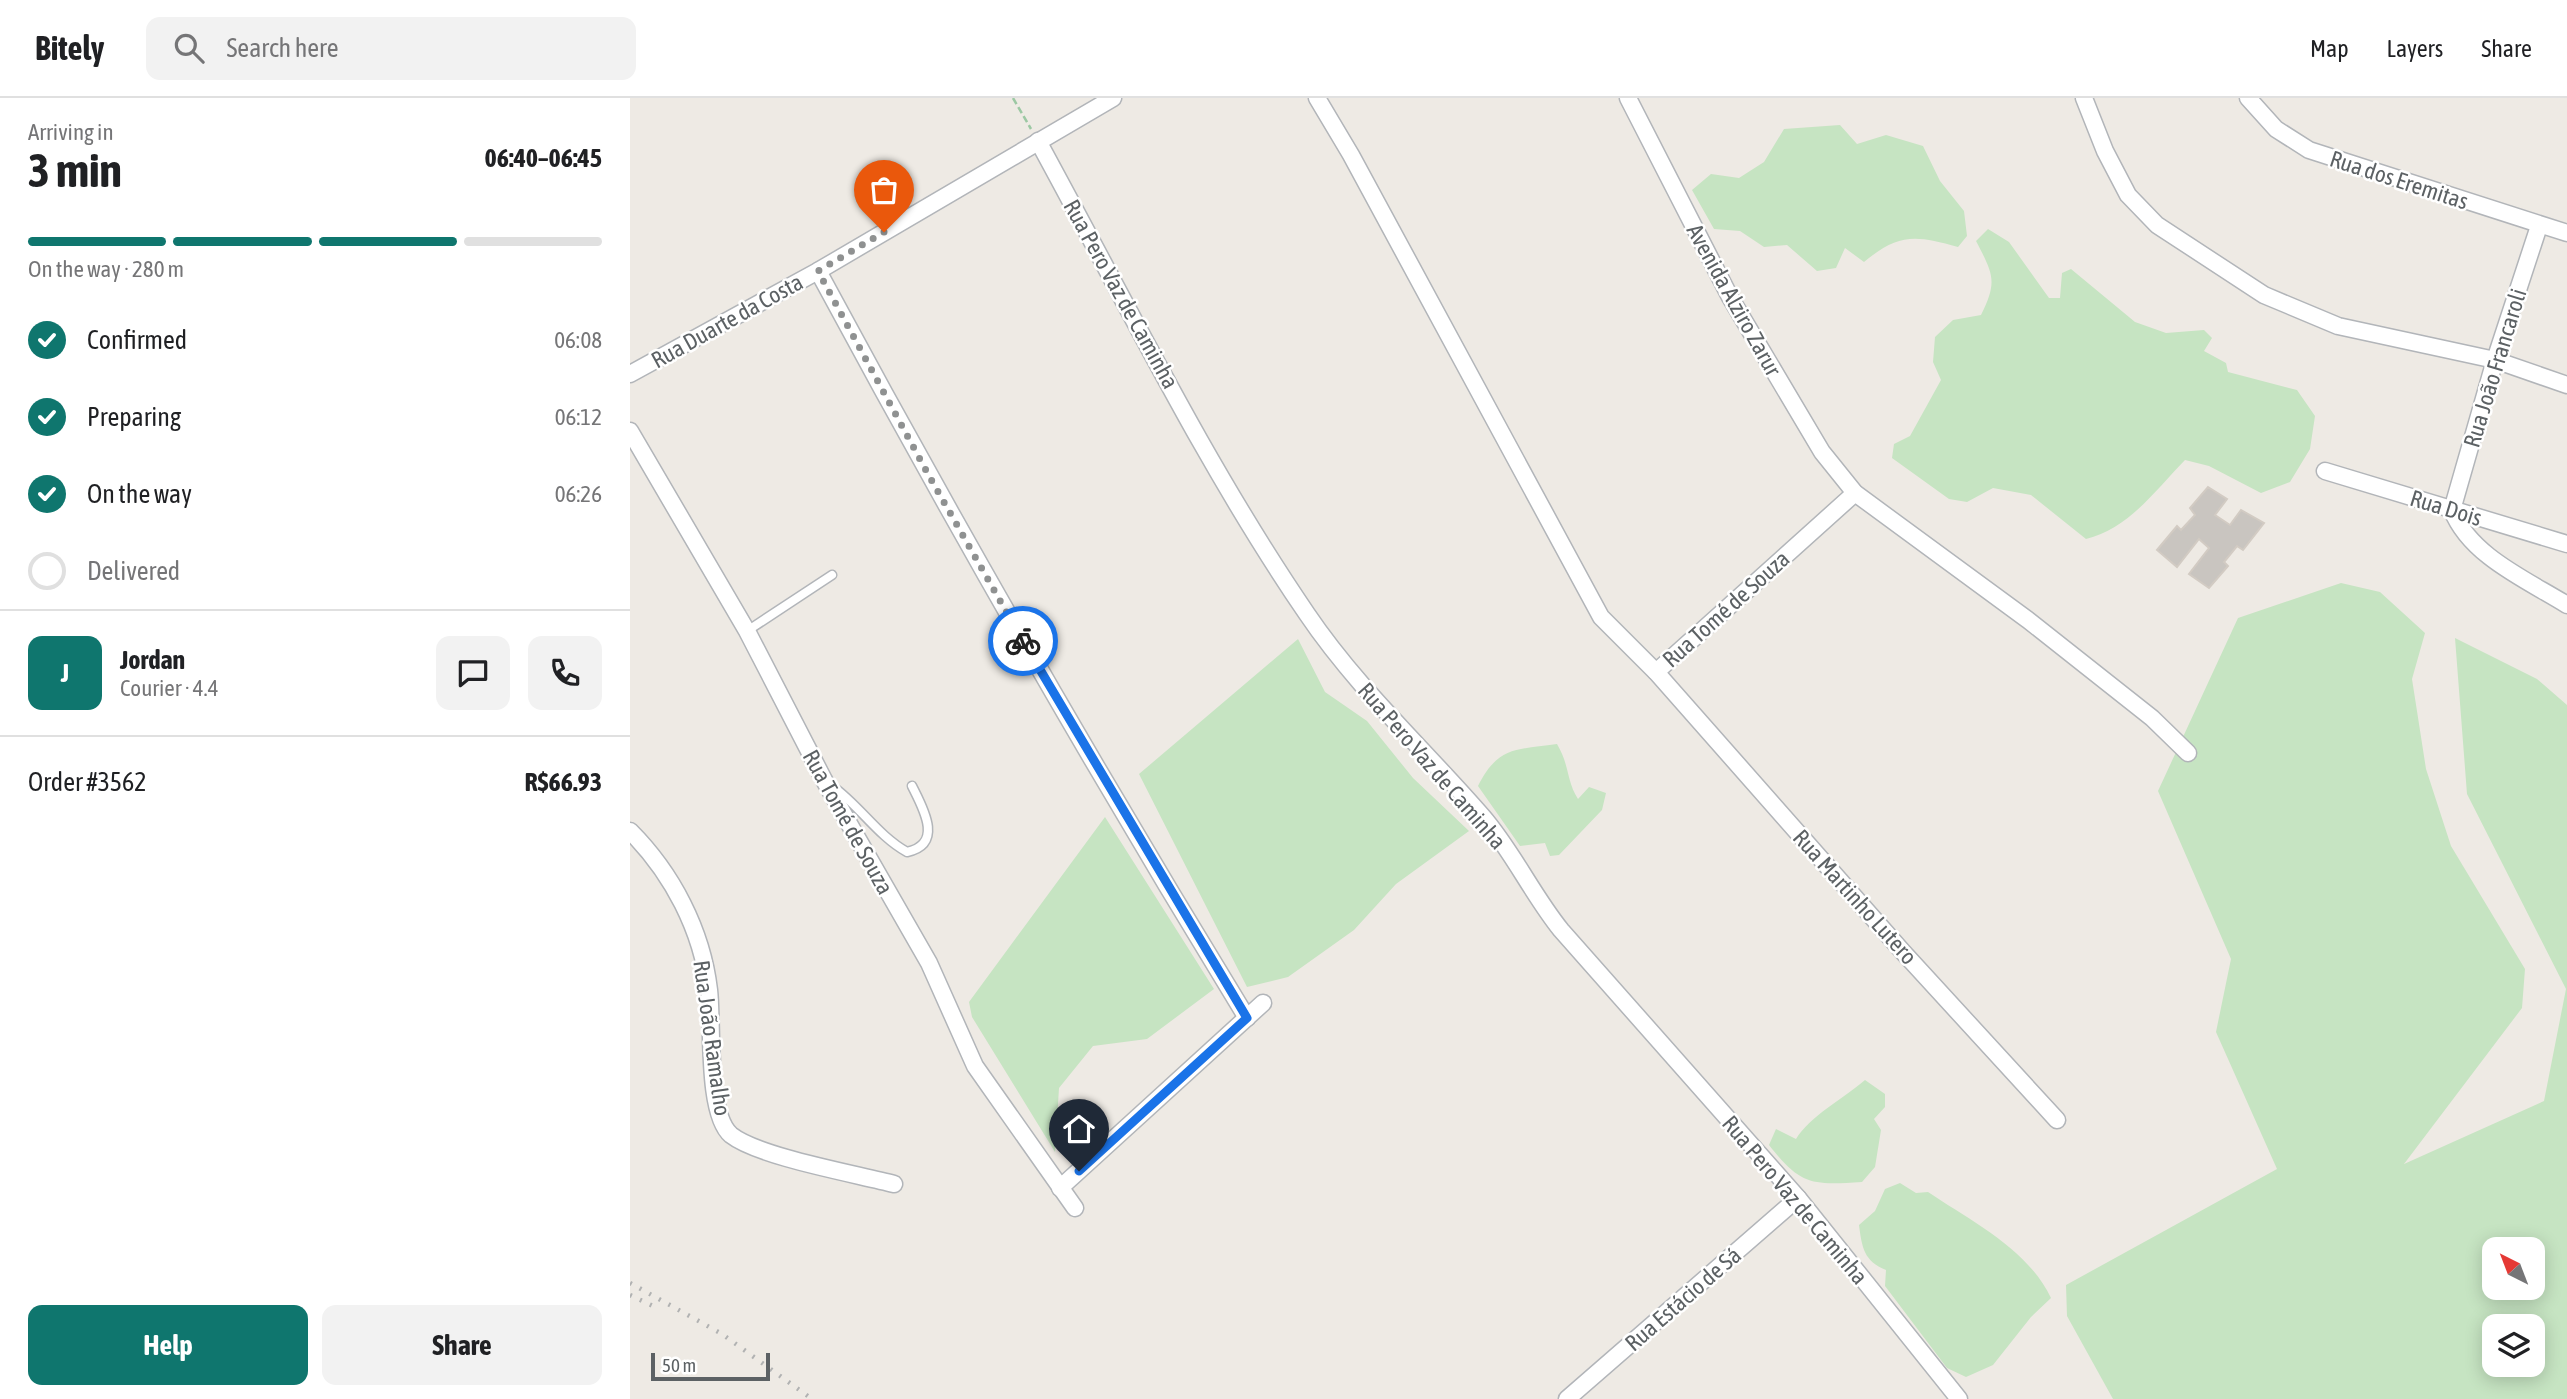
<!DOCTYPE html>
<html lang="en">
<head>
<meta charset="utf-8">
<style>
	body { margin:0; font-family:"Asap Condensed",sans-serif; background:#f2f2f2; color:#202124; height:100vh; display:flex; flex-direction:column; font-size:26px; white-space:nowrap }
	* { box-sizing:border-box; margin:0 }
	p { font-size:23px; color:#757577 }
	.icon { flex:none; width:38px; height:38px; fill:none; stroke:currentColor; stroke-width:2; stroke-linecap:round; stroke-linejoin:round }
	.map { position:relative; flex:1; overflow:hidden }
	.sheet { display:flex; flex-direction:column; background:#fff; width:630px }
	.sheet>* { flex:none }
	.needle { width:46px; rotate:318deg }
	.fabs { position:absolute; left:1852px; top:1139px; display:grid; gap:14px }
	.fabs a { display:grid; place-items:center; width:63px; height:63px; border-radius:14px; background:#fff; box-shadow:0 4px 18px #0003; font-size:35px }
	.scale { position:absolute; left:21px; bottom:18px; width:119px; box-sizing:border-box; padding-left:7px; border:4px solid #5c6164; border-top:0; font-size:19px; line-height:24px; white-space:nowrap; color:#5c6164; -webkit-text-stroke:5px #fff; paint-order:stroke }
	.pin { position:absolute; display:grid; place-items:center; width:60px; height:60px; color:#fff; margin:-72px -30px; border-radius:50% 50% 50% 0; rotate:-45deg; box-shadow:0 0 7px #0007 }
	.pin .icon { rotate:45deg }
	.courier { position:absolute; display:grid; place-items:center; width:70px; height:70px; margin:-35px; border:5px solid #1a73e8; border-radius:50%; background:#fff; color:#222; box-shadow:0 2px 9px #0007 }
	.overview em { font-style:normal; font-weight:700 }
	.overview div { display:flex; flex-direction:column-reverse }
	.overview { display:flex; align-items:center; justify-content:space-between; height:119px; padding:0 28px }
	h1 { font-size:46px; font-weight:700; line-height:52px }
	.bar { display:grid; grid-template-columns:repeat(4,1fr); gap:10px 7px; align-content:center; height:84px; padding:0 28px }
	.bar i { height:9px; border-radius:5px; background:#e0e0e0 }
	.bar .on { background:#0f766e }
	.bar p { grid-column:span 4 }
	.line { display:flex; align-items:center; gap:18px; padding:0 28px; border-top:2px solid #e0e0e0 }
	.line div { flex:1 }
	.round { display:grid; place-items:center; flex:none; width:74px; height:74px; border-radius:14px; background:#f2f2f2 }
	ol { padding:0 28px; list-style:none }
	li { display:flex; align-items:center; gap:21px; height:77px }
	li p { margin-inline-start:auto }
	li .icon { padding:7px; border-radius:50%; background:#0f766e; color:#fff; stroke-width:4 }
	li:last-child { color:#757577 }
	li i { width:38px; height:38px; border:4px solid #e0e0e0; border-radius:50% }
	.button { display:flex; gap:14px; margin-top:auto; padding:14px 28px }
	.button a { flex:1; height:80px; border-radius:14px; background:#0f766e; color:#fff; font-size:28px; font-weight:700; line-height:80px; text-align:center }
	.button a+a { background:#f2f2f2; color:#202124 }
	header { display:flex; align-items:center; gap:42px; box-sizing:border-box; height:98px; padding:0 35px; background:#fff; border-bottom:2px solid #e0e0e0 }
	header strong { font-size:33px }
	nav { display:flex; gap:38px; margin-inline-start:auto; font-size:24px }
	.search { width:490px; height:63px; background:#f2f2f2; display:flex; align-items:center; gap:18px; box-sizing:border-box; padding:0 24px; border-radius:14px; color:#757577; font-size:26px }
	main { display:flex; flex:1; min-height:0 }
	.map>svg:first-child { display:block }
	.green { fill:#c6e4c2; fill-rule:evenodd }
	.building { fill:#c9c5c0; stroke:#d2cbc3; stroke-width:2 }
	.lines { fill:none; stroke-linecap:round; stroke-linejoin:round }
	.lane-casing { stroke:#b2b5b9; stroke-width:11 }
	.street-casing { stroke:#b2b5b9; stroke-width:19 }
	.path { stroke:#9cc8a3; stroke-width:2.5; stroke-dasharray:7 3.5; stroke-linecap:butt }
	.lane { stroke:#fff; stroke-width:8 }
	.street { stroke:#fff; stroke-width:16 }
	.rail { stroke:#b1b2b2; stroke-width:4.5; stroke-dasharray:2 9; stroke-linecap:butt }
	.done { stroke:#8f9191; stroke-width:7; stroke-dasharray:0 12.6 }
	.route { stroke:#1a73e8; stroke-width:9 }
	.labels { text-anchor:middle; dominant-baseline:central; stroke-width:5; stroke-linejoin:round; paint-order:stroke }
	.street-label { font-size:23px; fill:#5c6164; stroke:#fff }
</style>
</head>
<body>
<header>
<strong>Bitely</strong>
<div class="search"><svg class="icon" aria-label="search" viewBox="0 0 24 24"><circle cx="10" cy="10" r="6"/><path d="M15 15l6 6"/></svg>Search here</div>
<nav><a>Map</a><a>Layers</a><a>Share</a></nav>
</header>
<main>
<section class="sheet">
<div class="overview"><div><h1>3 min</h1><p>Arriving in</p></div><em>06:40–06:45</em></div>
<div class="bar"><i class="on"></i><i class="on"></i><i class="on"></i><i></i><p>On the way · 280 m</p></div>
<ol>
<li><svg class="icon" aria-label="check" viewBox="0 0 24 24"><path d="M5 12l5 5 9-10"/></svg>Confirmed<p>06:08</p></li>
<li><svg class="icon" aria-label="check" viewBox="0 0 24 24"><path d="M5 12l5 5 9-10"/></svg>Preparing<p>06:12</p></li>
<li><svg class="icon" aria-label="check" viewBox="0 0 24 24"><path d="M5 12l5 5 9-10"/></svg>On the way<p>06:26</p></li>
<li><i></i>Delivered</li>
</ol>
<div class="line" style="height:126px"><b class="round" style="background:#0f766e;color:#fff">J</b><div><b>Jordan</b><p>Courier · 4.4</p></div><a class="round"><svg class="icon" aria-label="chat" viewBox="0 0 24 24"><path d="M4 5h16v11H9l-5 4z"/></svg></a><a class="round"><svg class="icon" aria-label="phone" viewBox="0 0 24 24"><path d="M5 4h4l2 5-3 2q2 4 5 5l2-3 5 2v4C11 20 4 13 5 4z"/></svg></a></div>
<div class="line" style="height:91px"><div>Order #3562</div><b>R$66.93</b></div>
<div class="button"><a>Help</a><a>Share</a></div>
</section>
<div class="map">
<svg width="1937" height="1301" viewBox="0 0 1937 1301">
	<rect width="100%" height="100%" fill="#eeeae4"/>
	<g class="green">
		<path d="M1210,27L1227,46L1256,37L1293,48L1310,83L1334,113L1337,138L1328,149C1285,137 1269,135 1234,164L1215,150L1206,170L1187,173L1157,147L1134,149L1110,133L1084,131L1062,92L1081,76L1109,80L1134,64L1154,31Z"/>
		<path d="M1358,131L1379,144L1419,200H1430L1432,175L1441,171L1505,224L1536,235L1574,232L1582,240L1574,253L1596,265L1598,274L1667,292L1685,318L1680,351L1660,384L1631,395L1579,368L1555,362C1525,393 1498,431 1456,441L1401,397L1363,390L1337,404L1319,401L1262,360L1264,346L1280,338L1311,282L1303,264L1305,239L1323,222L1351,217C1368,183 1363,176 1346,143Z"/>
		<path d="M1711,485L1750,494L1795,535L1782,581L1796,671L1821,748L1895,871L1892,910L1774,1066L1914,1003L1936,891L1837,696L1825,540L1907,581L1937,607V1301H1483L1437,1218L1436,1187L1647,1071L1586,934L1601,861L1528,693L1608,520ZM1864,1152H1902V1190H1864ZM1864,1228H1902V1267H1864Z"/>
		<path d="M668,541L695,594L737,623L783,680L839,733L766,786L724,832L658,879L617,889L509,676Z"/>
		<path d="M927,646C940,668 936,682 948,701L959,689L976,695L972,712L929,757L920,758L915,745L890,748L848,688C868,648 886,652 927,646Z"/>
		<path d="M475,719L584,891L517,941L463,948L429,990L425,1054L342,919L339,904Z"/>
		<path d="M1235,982L1255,996V1009L1244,1021L1251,1032L1245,1069L1232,1084C1182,1087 1171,1088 1139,1047L1146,1031L1166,1041C1180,1018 1213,1001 1235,982Z"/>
		<path d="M1270,1085L1286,1095L1298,1094C1341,1123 1398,1151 1421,1200L1401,1219L1363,1267L1336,1279L1317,1270L1255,1188L1256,1172C1234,1163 1232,1150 1229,1127L1245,1113L1255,1091Z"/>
	</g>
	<path class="building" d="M1578,389L1597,401L1585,417L1600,427L1611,412L1634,425L1613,452L1607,448L1594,464L1598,468L1579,490L1559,476L1579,450L1569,441L1547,469L1527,452L1547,428L1551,432L1565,417L1560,410Z"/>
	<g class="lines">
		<g class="lane-casing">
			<g id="lane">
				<path d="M117,533L202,477"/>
				<path d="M202,688C229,707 248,738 277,754C314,746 293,710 282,688"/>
			</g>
		</g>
		<g class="street-casing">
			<g id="street">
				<path d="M687,0L721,57L971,519L1026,574L1273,854L1427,1022"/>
				<path d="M998,0L1100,199L1192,354L1225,395L1398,522L1522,620L1558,655"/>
				<path d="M1454,0L1475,53L1498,97L1527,127L1634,197L1708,228L1865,262L1937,287"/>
				<path d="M1618,0L1646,31L1679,52L1937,135"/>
				<path d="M408,43C495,202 575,367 677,516C727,590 794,651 853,719C883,754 902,796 931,832L1168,1100L1329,1301"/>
				<path d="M1909,128L1865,262L1822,412C1840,458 1897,482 1937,507"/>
				<path d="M188,173C324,426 467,675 617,920"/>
				<path d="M0,276L188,173L483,0"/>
				<path d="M0,333L117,533L194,682L299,865L345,968L445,1110"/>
				<path d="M1695,373L1937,446"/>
				<path d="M1026,574L1225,395"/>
				<path d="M0,733C42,775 72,832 79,892C83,924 76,1016 101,1037C129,1059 226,1076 264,1086"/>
				<path d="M430,1090L633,905"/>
				<path d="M937,1301L1168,1100"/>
			</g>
		</g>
		<path class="path" d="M383,0L401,31"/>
		<use href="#lane" class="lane"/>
		<use href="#street" class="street"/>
		<g class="rail">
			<path d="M0,1185L92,1236L182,1301"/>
			<path d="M0,1197L25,1209"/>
		</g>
	</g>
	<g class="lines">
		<path class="done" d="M254,134L188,173L298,376L393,543"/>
		<path class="route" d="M393,543L617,920L449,1073"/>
	</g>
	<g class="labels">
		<g class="street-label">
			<text transform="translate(1769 82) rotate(18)">Rua dos Eremitas</text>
			<text transform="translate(491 196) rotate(61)">Rua Pero Vaz de Caminha</text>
			<text transform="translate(1104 202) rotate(61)">Avenida Alziro Zarur</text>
			<text transform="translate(97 223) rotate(-29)">Rua Duarte da Costa</text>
			<text transform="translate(1865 270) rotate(-73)">Rua João Francaroli</text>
			<text transform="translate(1816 410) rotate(17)">Rua Dois</text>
			<text transform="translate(1096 511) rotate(-42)">Rua Tomé de Souza</text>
			<text transform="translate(802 668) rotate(49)">Rua Pero Vaz de Caminha</text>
			<text transform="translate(218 724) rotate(61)">Rua Tomé de Souza</text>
			<text transform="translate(1225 799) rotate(48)">Rua Martinho Lutero</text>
			<text transform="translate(82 940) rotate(82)">Rua João Ramalho</text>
			<text transform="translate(1165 1102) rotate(50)">Rua Pero Vaz de Caminha</text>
			<text transform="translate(1053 1201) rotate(-41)">Rua Estácio de Sá</text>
		</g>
	</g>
</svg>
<div class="fabs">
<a><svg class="needle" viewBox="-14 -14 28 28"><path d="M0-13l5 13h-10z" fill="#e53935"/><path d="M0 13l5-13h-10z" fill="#757577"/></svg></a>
<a><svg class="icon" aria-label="layers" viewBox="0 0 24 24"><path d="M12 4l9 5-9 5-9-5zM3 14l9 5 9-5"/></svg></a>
</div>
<div class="scale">50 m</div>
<div class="pin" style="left:254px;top:134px;background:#ea580c"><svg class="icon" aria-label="bag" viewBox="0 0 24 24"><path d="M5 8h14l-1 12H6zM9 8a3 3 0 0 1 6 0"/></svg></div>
<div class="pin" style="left:449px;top:1073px;background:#1f2937"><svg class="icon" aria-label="home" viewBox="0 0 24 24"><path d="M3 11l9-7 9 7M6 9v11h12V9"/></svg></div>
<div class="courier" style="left:393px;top:543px"><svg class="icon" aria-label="bike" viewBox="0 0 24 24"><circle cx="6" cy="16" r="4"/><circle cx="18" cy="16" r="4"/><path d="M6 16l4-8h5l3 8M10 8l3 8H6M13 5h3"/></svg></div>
</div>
</main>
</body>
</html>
